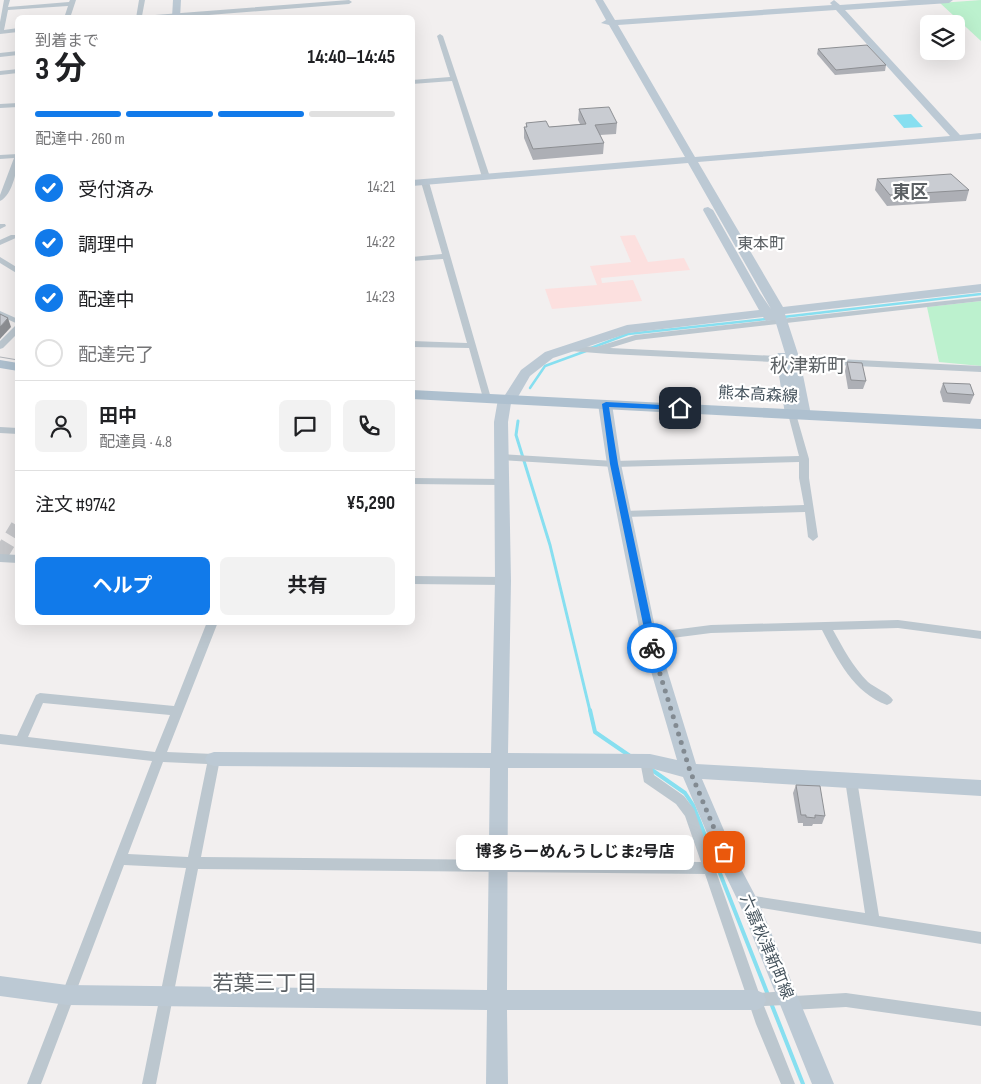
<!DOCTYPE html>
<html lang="ja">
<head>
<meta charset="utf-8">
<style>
	body { margin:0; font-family:"Sofia Sans Condensed","Noto Sans JP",sans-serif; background:#f2f2f2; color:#202124; height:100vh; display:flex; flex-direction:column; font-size:19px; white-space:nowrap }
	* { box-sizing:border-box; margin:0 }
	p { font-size:16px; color:#757577 }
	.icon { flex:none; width:28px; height:28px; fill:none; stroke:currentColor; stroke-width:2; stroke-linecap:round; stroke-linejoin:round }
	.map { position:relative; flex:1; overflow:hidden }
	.sheet { position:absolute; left:15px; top:15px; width:400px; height:610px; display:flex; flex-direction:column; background:#fff; border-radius:8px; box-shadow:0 5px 20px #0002 }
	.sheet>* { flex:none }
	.fabs { position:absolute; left:920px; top:15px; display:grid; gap:10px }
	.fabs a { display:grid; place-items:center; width:45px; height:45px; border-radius:8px; background:#fff; box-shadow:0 5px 20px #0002; font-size:25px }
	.pin { position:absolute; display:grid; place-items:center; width:42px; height:42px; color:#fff; margin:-21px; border-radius:10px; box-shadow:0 2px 8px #0006 }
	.courier { position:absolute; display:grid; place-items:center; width:50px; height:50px; margin:-25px; border:4px solid #117aea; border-radius:50%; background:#fff; color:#222; box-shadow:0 1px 6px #0007 }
	.bubble { position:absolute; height:35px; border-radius:8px; background:#fff; box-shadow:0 5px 20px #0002; font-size:16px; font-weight:700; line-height:35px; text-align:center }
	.summary em { font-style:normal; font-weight:700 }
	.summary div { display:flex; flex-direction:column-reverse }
	.summary { display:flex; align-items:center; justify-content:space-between; height:85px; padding:0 20px }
	h1 { font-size:32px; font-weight:700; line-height:38px }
	.bar { display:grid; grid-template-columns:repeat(4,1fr); gap:8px 5px; align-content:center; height:60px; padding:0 20px }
	.bar i { height:6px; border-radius:4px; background:#e0e0e0 }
	.bar .selected { background:#117aea }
	.bar p { grid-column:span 4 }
	.line { display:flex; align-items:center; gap:12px; padding:0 20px; border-top:1px solid #e0e0e0 }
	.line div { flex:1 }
	.round { display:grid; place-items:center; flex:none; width:52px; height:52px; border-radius:8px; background:#f2f2f2 }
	ol { padding:0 20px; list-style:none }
	li { display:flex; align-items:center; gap:15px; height:55px }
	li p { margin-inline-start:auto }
	li .icon { padding:5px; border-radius:50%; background:#117aea; color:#fff; stroke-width:4 }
	li:last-child { color:#757577 }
	li i { width:28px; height:28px; border:2px solid #e0e0e0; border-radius:50% }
	.cta { display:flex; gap:10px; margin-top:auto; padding:10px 20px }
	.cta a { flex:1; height:58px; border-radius:8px; background:#117aea; color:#fff; font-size:20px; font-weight:700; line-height:58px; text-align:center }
	.cta a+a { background:#f2f2f2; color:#202124 }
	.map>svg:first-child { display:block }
	.medical { fill:#fce0df }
	.green { fill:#bcf1ce }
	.water { fill:#87dff0 }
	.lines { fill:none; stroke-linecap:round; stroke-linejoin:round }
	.stream-far2 { stroke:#87dff0; stroke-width:2.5 }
	.stream-far1 { stroke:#87dff0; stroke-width:3 }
	.stream { stroke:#87dff0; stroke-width:4 }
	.secondary-tunnel { stroke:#c7c8cb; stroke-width:15; stroke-dasharray:15 8; stroke-linecap:butt }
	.street { fill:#bcc7cf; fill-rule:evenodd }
	.secondary { fill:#bcc9d4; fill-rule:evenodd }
	.primary { fill:#aec0cf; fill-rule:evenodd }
	.tram { stroke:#b1b5ba; stroke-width:1 }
	.wall { fill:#adafb5 }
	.shaded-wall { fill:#8d8f93 }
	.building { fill:#c9ccd2; stroke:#8d8f93 }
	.route { fill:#117aea }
	.done { stroke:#828a91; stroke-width:5; stroke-dasharray:0 9 }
	.labels { text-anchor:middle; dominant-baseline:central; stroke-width:4.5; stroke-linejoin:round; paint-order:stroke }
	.far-quarter-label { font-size:16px; fill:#5b6064; stroke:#fff }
	.street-label { font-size:16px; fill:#46545e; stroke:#fff }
	.far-district-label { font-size:18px; font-weight:bold; fill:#5b6064; stroke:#fff }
	.quarter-label { font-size:19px; fill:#5b6064; stroke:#fff }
	.near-neighbourhood-label { font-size:21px; fill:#5b6064; stroke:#fff }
</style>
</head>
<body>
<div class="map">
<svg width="981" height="1084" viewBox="0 0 981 1084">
	<rect width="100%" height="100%" fill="#f2efef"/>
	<path class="medical" d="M635,235L648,262L684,258L690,270L601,278L602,283L633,280L642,301L552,309L545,289L597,285L590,266L631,262L620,236Z"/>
	<g class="green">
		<path d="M981,0V41L940,3Z"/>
		<path d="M981,301V366L939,362L927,307Z"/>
	</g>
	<path class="water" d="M911,114L923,127L904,128L893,115Z"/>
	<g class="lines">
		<g class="stream-far2">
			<path d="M783,317L981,294"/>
			<path d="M591,348L628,334L767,319"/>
			<path d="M530,388L545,366L586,351"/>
		</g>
		<path class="stream-far1" d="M518,421L516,435L550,545L590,711"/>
		<g class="stream">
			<path d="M590,710L595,732L630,756"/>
			<path d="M652,770L685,793L693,805L768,995"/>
			<path d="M771,1003L803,1084"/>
		</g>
		<path class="secondary-tunnel" d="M0,556L18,526"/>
		<g class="street">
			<path d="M4,0H10L8,7L69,2L70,0H76L70,18H64L68,6L8,10L4,30L18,28V32L0,34V22Z"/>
			<path d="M139,0H145L142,16L349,0L352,2L349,4L171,18H136Z"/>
			<path d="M440,34L443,36L490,177L488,178L482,177L452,81L412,84V80L450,77L437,36Z"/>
			<path d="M18,51V55L0,57V53Z"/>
			<path d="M18,69V73L0,75V71Z"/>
			<path d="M18,103V107L0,108V104Z"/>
			<path d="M18,154C18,167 13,195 0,201V195L14,158L0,159V155Z"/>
			<path d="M423,181L429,182L491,398L490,400H484L483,398L469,348L412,347V341L467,343L443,259L412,261V257L442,254L421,182Z"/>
			<path d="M0,224H5L6,226L0,229Z"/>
			<path d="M11,235H17L18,237L0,245V240Z"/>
			<path d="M0,257L18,268V274L0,263Z"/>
			<path d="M981,297V301L636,340L610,348L981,366V372L609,354L570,351L566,348L570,345L596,347L635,335Z"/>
			<path d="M0,311L18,319V324L0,316Z"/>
			<path d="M15,326H18V333L3,348L0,349V341Z"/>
			<path d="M792,411L796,414L809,459V478L818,537L813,541L808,537L805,512L624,517L619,514L624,511L804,505L799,478V462L614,467L501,460L496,457L501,454L614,461L799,456L788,414Z"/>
			<path d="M0,427L18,428V434L0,433Z"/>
			<path d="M412,478L501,479L506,482L501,485L412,484Z"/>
			<path d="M0,554L18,555V563L0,562Z"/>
			<path d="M412,576L503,577L507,578L508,581L507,584L503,585L412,584Z"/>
			<path d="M898,620L981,631V639L898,628L833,630C843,648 853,667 868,682C875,688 889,693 893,700L891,703L887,705C854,693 837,659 822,630L711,633L649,641L645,640L644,637L645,634L649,633L711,625Z"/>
			<path d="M207,622H218L167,752L214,754L218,755L220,759L201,857L701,862L685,816L676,804L644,782L640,761L642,757L646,756L650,757L654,775L684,796L694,809L759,993L789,991L794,993L795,996L846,993L981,1012V1026L846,1007L791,1010L786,1008L785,1005L764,1006L795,1084H781L756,1024L705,874L198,869L156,1084H142L186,868L124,865L41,1084H27L152,761L0,744V734L17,736L36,695L40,693L174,706ZM43,703L170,715L155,752L28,737ZM163,762L207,764L188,857L128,854Z"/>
			<path d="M851,775L855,776L857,780L879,916L981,932V944L743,905L742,901L743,897L748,895L865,913L845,780L847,776Z"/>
		</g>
		<g class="secondary">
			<path d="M173,0H181L180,18H172Z"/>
			<path d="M595,0H603L615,20L832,5L830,3L834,0L840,5L911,0H953L949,3L845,10L960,135L981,133V139L698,162L783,307L981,284V292L785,314L800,360L811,415L809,418L804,419L798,416L792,418L787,417L785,414L776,356L778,353H785L775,320L766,321L763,317L629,333L553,358L530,376L515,402L511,403L508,422L511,581L508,753L650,754L677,760L641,637L607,464L598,404L605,400L612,404L621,464L657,637L696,764L981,780V796L702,779L738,863L758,901L834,1084H812L740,905L722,868L683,777L650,768H508L507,990H756L763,993L766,1000L763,1007L756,1010H507L508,1084H486L487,1010L67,1005L0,996V976L67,985L487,990L490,768L214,766L208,764L205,759L208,754L214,752L491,753L495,581L494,422L498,399L500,396L505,395L521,370L545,352L627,325L759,310L703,210L704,208L708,207L713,210L760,293L771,309L688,163L412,186V180L685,157L609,25L601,23L606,20ZM836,10L950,136L695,157L618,25Z"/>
		</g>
		<g class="primary">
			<path d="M0,360L18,363V371L0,368Z"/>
			<path d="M412,390L981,419V429L412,399Z"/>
		</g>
		<path class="tram" d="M0,357L18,360"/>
	</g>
	<g class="wall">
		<path d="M818,49L886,65L885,71L835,75L817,54Z"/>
		<path d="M579,109L617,123L616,134L600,135L604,143L603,154L533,160L524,138V127H526V123L549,127L580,124L578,120Z"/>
		<path d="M877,179L969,190L966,201L887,206L875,190Z"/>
		<path d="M847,362L866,381L863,389H848L845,371Z"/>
		<path d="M943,383L974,395L970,404L943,402L940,392Z"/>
		<path d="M796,785L825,816L822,824H813L812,826H803V823H798L793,793Z"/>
	</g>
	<path class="shaded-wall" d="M8,318L11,327L0,339V327Z"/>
	<g class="building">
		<path d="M867,45L886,65L836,70L818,49Z"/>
		<path d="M609,107L617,123L595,125L604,143L533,149L524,127H527L526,123L546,121L549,127L586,124L579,109Z"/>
		<path d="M951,174L969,190L890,195L877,179Z"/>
		<path d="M0,314L8,318L0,327Z"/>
		<path d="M847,362L862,363L866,381L851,380Z"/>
		<path d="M943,383L970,384L974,395L947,393Z"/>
		<path d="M796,785L820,786L825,816L815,815V818L806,817V815H801Z"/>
	</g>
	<path class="route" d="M606,402L680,406L684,408L680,410L609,407L618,464L657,648L652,651L648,648L610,464L602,404Z"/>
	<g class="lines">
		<path class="done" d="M652,648L690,771L724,852"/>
	</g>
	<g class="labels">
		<g class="far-quarter-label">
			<text x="761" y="244">東本町</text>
		</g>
		<g class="street-label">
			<text transform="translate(758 395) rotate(3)">熊本高森線</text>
			<text transform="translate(766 947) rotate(67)">六嘉秋津新町線</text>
		</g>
		<g class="far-district-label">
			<text x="910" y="192">東区</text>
		</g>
		<g class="quarter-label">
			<text x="808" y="366">秋津新町</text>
		</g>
		<g class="near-neighbourhood-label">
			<text x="265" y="983">若葉三丁目</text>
		</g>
	</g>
</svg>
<div class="fabs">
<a><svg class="icon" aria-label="layers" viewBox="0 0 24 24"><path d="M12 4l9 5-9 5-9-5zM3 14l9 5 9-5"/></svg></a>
</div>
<div class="pin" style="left:724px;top:852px;background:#ea580c"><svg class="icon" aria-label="bag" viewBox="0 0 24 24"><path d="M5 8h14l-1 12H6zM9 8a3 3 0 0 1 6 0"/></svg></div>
<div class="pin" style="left:680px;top:408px;background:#1f2937"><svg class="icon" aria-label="home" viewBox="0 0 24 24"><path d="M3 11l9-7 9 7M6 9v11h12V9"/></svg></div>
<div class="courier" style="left:652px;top:648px"><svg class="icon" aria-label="bike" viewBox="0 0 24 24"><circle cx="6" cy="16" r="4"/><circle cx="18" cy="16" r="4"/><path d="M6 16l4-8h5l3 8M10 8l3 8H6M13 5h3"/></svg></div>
<div class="bubble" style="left:456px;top:835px;width:238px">博多らーめんうしじま2号店</div>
<section class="sheet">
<div class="summary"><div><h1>3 分</h1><p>到着まで</p></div><em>14:40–14:45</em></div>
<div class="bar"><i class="selected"></i><i class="selected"></i><i class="selected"></i><i></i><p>配達中 · 260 m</p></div>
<ol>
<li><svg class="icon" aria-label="check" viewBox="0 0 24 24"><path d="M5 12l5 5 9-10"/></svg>受付済み<p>14:21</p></li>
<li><svg class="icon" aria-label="check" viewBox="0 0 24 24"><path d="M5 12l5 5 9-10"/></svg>調理中<p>14:22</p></li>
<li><svg class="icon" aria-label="check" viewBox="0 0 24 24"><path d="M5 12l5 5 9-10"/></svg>配達中<p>14:23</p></li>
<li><i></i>配達完了</li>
</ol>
<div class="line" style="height:90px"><a class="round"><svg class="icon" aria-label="person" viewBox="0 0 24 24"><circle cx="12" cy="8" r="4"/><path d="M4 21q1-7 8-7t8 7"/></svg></a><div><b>田中</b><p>配達員 · 4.8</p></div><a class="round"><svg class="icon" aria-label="chat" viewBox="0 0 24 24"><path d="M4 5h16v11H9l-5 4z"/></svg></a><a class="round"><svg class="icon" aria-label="phone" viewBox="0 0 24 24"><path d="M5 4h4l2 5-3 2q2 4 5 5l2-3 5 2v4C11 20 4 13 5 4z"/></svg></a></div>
<div class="line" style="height:65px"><div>注文 #9742</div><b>¥5,290</b></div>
<div class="cta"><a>ヘルプ</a><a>共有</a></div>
</section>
</div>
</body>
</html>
